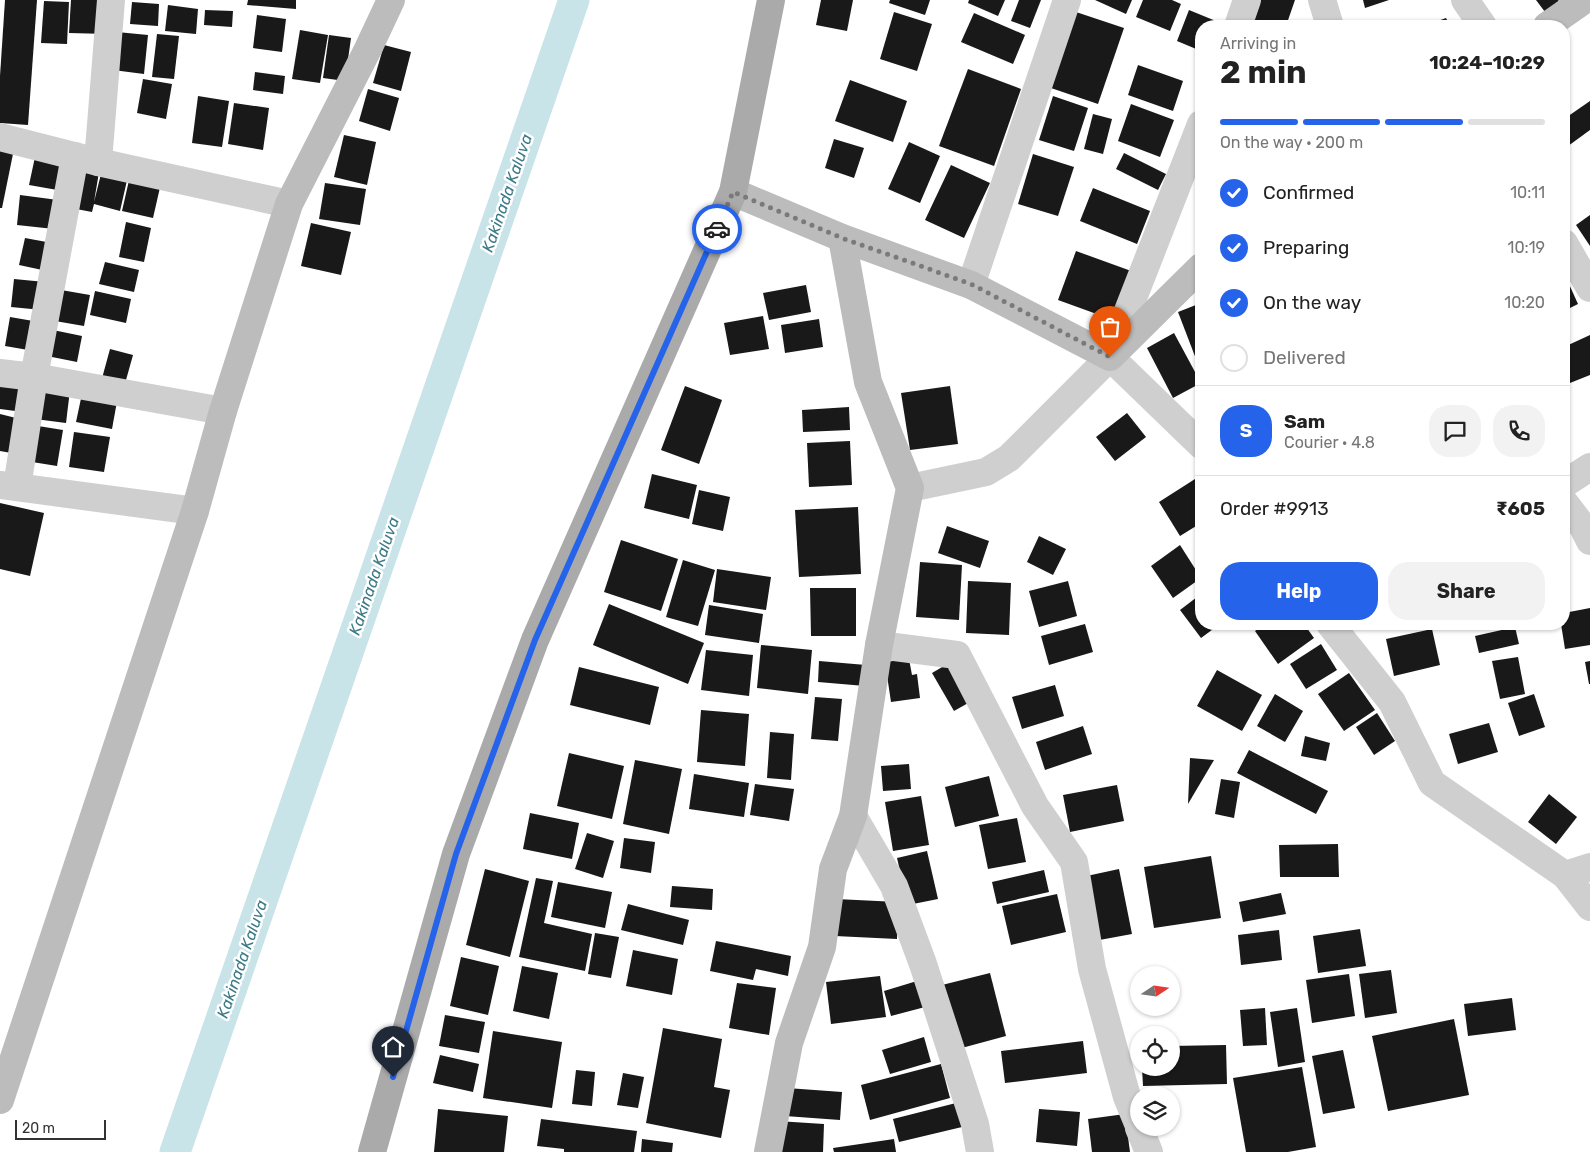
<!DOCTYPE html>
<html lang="en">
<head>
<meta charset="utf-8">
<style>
	body { margin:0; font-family:Rubik,sans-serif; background:#f2f2f2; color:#222; height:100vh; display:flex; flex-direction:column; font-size:19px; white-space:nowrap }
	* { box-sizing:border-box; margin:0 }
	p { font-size:16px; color:#767676 }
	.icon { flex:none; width:28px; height:28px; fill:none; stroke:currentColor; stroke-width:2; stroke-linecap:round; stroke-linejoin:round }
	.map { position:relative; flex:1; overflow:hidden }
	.side { position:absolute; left:1195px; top:20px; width:375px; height:610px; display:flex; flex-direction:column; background:#fff; border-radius:20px; box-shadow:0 1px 4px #0004 }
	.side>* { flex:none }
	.needle { width:32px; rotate:77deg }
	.tools { position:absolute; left:1130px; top:966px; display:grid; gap:10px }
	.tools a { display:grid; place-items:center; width:50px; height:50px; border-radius:50%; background:#fff; box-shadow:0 1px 4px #0004; font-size:25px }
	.scale { position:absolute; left:15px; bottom:12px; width:91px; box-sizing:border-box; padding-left:5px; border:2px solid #323232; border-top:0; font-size:14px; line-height:18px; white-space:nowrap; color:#323232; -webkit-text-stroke:4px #fff; paint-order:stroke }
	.pin { position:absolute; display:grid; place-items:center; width:42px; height:42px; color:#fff; margin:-51px -21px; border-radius:50% 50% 50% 0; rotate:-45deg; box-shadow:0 0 5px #0007 }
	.pin .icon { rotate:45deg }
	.courier { position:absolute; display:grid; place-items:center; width:50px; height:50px; margin:-25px; border:4px solid #2563eb; border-radius:50%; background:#fff; color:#222; box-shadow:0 1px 6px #0007 }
	.headline em { font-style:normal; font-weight:700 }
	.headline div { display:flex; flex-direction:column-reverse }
	.headline { display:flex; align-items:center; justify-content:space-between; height:85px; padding:0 25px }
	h1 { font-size:32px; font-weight:700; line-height:38px }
	.bar { display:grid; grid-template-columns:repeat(4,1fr); gap:8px 5px; align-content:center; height:60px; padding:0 25px }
	.bar i { height:6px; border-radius:4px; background:#e0e0e0 }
	.bar .current { background:#2563eb }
	.bar p { grid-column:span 4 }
	.line { display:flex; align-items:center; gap:12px; padding:0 25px; border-top:1px solid #e0e0e0 }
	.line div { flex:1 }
	.round { display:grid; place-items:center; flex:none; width:52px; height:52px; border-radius:20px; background:#f2f2f2 }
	ol { padding:0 25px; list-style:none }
	li { display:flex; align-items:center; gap:15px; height:55px }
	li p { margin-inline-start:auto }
	li .icon { padding:5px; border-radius:50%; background:#2563eb; color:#fff; stroke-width:4 }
	li:last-child { color:#767676 }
	li i { width:28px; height:28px; border:2px solid #e0e0e0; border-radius:50% }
	.action { display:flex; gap:10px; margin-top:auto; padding:10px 25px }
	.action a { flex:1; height:58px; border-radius:20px; background:#2563eb; color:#fff; font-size:20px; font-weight:700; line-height:58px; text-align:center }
	.action a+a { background:#f2f2f2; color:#222 }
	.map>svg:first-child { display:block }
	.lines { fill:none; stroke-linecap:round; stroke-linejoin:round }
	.canal { stroke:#c9e4e9; stroke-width:31 }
	.building { fill:#191919 }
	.street { stroke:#cfcfcf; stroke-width:28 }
	.secondary { stroke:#bcbcbc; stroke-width:28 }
	.primary { stroke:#aaa; stroke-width:28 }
	.done { stroke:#7a7a7a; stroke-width:5; stroke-dasharray:0 9 }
	.route { stroke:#2563eb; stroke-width:6 }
	.labels { text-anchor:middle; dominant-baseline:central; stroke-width:5; stroke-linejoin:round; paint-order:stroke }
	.water-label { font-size:16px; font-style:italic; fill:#3c7a87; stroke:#fff }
</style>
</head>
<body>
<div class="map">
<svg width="1590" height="1152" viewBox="0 0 1590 1152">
	<rect width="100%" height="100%" fill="#fff"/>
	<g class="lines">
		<path class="canal" d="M175,1152L574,0"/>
	</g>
	<g class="building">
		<path d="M5,0H37L28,125L0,123V76Z"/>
		<path d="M71,0H108L107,34L69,33Z"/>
		<path d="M248,0H296V9L247,5Z"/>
		<path d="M821,0H853L847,31L816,25Z"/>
		<path d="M890,0H930L925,15L889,3Z"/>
		<path d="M969,0H1005L998,16L968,3Z"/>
		<path d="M1019,0H1041L1030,28L1011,21Z"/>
		<path d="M1095,0H1132L1126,14Z"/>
		<path d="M1143,0H1172L1181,4L1170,31L1136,17Z"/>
		<path d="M1257,0H1295L1286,26H1249Z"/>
		<path d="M1363,0H1389L1365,8Z"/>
		<path d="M1536,0H1558L1559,1L1545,12Z"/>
		<path d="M44,1L69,2L67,44L41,43Z"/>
		<path d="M132,2L159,4L158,26L130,24Z"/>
		<path d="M168,5L198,9L196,34L165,31Z"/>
		<path d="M205,10L233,11L232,27L204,25Z"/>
		<path d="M1189,10L1228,26H1201V51L1177,41Z"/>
		<path d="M1073,11L1124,28L1098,104L1048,87Z"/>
		<path d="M894,12L932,24L917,71L880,59Z"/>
		<path d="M974,13L1025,35L1013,64L961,42Z"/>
		<path d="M257,15L286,19L282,52L253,48Z"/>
		<path d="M1446,18L1450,26H1424Z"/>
		<path d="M300,30L328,35L320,83L292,79Z"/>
		<path d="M117,32L148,35L144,74L113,70Z"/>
		<path d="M157,34L179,36L174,79L152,77Z"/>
		<path d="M329,35L351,38L345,81L323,78Z"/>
		<path d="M384,45L411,52L401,91L373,83Z"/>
		<path d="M1138,65L1183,81L1173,111L1128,95Z"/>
		<path d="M968,69L1021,89L994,166L939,146Z"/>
		<path d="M255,72L285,76L283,94L253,90Z"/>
		<path d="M143,79L172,84L166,119L137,113Z"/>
		<path d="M850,80L907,101L893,142L835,121Z"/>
		<path d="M368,89L399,98L390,131L359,121Z"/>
		<path d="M198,96L229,101L222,147L192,143Z"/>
		<path d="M1053,96L1088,108L1074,151L1039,140Z"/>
		<path d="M1590,101V130L1564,149V119Z"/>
		<path d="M234,103L269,108L263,150L228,144Z"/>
		<path d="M1131,104L1174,120L1160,157L1118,141Z"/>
		<path d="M1093,114L1112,119L1103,154L1084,149Z"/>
		<path d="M344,135L376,142L367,185L334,177Z"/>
		<path d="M834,139L864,148L854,178L825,168Z"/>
		<path d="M909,142L940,156L920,203L888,189Z"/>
		<path d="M0,146L14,149L2,208H0Z"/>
		<path d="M1124,153L1166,174L1158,190L1116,169Z"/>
		<path d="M1033,154L1074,167L1058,216L1018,204Z"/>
		<path d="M35,157L68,163L63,191L29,185Z"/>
		<path d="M951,165L990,183L964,238L925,220Z"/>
		<path d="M78,168L99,172L94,202L102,170L128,176L120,211L94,204L92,212L71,208Z"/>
		<path d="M130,176L161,183L153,218L122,211Z"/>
		<path d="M325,183L366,189L360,225L319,219Z"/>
		<path d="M1093,188L1150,211L1137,244L1080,221Z"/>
		<path d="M20,195L58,200L54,229L17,225Z"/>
		<path d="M1590,215V246L1576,225Z"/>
		<path d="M126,222L151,228L144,262L119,257Z"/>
		<path d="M311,223L351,232L341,275L301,266Z"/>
		<path d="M25,238L52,243L47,271L19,265Z"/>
		<path d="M1076,251L1134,272L1116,321L1058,300Z"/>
		<path d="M105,262L139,270L134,292L99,284Z"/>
		<path d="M1564,273L1578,304L1564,311Z"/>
		<path d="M14,279L45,282L42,310L11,307Z"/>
		<path d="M806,285L811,312L769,320L763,293Z"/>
		<path d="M61,290L90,295L84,326L55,321Z"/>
		<path d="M95,291L131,299L126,323L90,315Z"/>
		<path d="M1201,303V372L1178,312Z"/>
		<path d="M763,316L769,349L730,355L724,323Z"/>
		<path d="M10,317L39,322L34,351L5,346Z"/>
		<path d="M819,319L823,347L785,353L781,325Z"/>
		<path d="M48,329L82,336L77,362L42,355Z"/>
		<path d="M1174,333L1201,383L1173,398L1147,348Z"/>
		<path d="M1590,335V375L1565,385L1564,382V347Z"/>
		<path d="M110,349L133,355L124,387L101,382Z"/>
		<path d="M0,379L27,383L23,412L0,409Z"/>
		<path d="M39,386L70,390L66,423L35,419Z"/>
		<path d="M685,386L722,400L699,464L661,450Z"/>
		<path d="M950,386L958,444L910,450L901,393Z"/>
		<path d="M83,389L118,396L112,429L76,422Z"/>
		<path d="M849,407L850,430L803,432L802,410Z"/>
		<path d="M1127,413L1146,437L1115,461L1096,437Z"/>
		<path d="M0,414L24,420L17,454L0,451Z"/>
		<path d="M32,425L63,430L57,466L26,461Z"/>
		<path d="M74,432L110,437L104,472L69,467Z"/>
		<path d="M850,441L852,485L809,487L807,443Z"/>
		<path d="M652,474L697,485L689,519L644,508Z"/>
		<path d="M1195,479L1201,490V523L1180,536L1159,502Z"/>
		<path d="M699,490L730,497L723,531L692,524Z"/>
		<path d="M0,503L44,513L30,576L0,569Z"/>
		<path d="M858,507L861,574L799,577L795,510Z"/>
		<path d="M947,526L989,541L980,568L938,553Z"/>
		<path d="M1039,536L1066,549L1053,575L1027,562Z"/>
		<path d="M621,540L678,559L661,611L604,592Z"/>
		<path d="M1180,545L1201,578L1173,598L1151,566Z"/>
		<path d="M683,560L715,570L698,626L666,617Z"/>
		<path d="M920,562L962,565L959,620L916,617Z"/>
		<path d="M717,569L771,577L766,610L713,602Z"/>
		<path d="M968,581L1011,583L1009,635L966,633Z"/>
		<path d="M1068,581L1077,616L1039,627L1029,591Z"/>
		<path d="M810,588H856V636H811Z"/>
		<path d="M1201,594V624H1220L1201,638L1180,610Z"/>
		<path d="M609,604L704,643L688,684L593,645Z"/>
		<path d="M709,605L763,614L759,643L705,635Z"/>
		<path d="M1590,608V645L1565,649L1561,624H1564V613Z"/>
		<path d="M1085,624L1093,652L1049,665L1041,636Z"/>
		<path d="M1265,624H1304L1314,638L1278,664L1255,631Z"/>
		<path d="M1515,627L1519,644L1479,653L1475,636Z"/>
		<path d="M1432,629L1440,665L1394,676L1386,639Z"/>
		<path d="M1321,644L1337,670L1306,689L1290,664Z"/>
		<path d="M761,645L812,650L808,694L757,688Z"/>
		<path d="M706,650L753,655L749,696L701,690Z"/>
		<path d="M1518,657L1525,694L1500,699L1492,661Z"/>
		<path d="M909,659L912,675L917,674L920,698L891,702L885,662Z"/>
		<path d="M819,661L866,665L865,686L818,682Z"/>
		<path d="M1590,661V684H1589L1585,662Z"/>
		<path d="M949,663L970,702L954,711L932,673Z"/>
		<path d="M579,667L659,687L650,725L570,705Z"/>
		<path d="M1217,670L1262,695L1242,731L1197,706Z"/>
		<path d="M1349,673L1375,710L1344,731L1318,694Z"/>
		<path d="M1055,685L1064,716L1022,729L1012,697Z"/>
		<path d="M1275,694L1303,711L1285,742L1257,726Z"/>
		<path d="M1534,694L1545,727L1519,736L1508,703Z"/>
		<path d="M815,697L842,699L838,741L811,739Z"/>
		<path d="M701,710L749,714L745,766L697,762Z"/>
		<path d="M1377,713L1395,741L1374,755L1356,727Z"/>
		<path d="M1489,723L1498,752L1458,764L1449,734Z"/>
		<path d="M1083,726L1092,754L1045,770L1036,742Z"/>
		<path d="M770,732L794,734L791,780L767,778Z"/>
		<path d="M1305,736L1330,743L1326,761L1301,756Z"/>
		<path d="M1249,750L1328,791L1316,814L1237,773Z"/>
		<path d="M569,753L624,766L612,819L557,806Z"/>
		<path d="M1190,758L1214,760L1188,804Z"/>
		<path d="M635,760L682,769L669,834L623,824Z"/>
		<path d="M909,764L911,789L883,791L881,766Z"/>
		<path d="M694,774L749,783L744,817L689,809Z"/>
		<path d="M989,776L999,816L955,827L945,787Z"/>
		<path d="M1221,779L1240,782L1234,818L1215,814Z"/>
		<path d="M755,784L794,789L789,821L750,815Z"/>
		<path d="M1117,785L1124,821L1070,832L1063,795Z"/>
		<path d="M1549,794L1577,817L1556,844L1528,822Z"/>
		<path d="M921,796L929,845L893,851L885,802Z"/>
		<path d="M530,813L579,823L572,859L523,849Z"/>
		<path d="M1017,818L1026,862L988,869L979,825Z"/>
		<path d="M587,833L614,841L603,878L575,869Z"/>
		<path d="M624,838L655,842L651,873L620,868Z"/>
		<path d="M1338,844L1339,877H1280L1279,845Z"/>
		<path d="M927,851L938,899L908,905L897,858Z"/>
		<path d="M1211,856L1221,918L1154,928L1144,867Z"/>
		<path d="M485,869L529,881L510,957L466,945Z"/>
		<path d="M1119,869L1132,934L1094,941L1082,877Z"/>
		<path d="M1044,870L1049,892L997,904L992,882Z"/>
		<path d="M536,878L553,881L544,923L592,934L585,971L519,957Z"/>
		<path d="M558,882L612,892L605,928L551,917Z"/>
		<path d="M672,886L713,889L712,910L670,907Z"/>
		<path d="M1281,893L1286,914L1243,922L1239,902Z"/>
		<path d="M1057,894L1066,932L1011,945L1002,906Z"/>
		<path d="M836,899L898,902L897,939L835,936Z"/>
		<path d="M628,904L689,920L683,945L621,930Z"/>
		<path d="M1360,929L1366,966L1318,973L1313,936Z"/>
		<path d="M1279,930L1282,960L1241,965L1238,935Z"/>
		<path d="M595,933L619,937L611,978L588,974Z"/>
		<path d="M716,941L791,956L788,976L756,969L753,980L710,971Z"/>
		<path d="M633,950L678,959L672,995L626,986Z"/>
		<path d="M461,957L499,966L488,1015L450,1006Z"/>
		<path d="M522,966L558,973L549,1019L513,1011Z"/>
		<path d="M1391,970L1397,1013L1365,1018L1359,974Z"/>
		<path d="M990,973L1006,1036L958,1049L942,985Z"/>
		<path d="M1349,974L1355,1016L1312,1023L1306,980Z"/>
		<path d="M880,976L886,1017L831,1024L826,982Z"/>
		<path d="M917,981L925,1007L891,1016L884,991Z"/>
		<path d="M737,983L776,988L769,1035L729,1028Z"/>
		<path d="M1512,998L1516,1030L1468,1036L1464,1004Z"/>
		<path d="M1265,1008L1267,1045L1243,1046L1240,1010Z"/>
		<path d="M1297,1008L1305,1062L1278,1067L1270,1012Z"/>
		<path d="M445,1015L485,1022L479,1053L439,1046Z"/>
		<path d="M1454,1019L1469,1095L1388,1111L1372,1036Z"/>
		<path d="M663,1028L722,1039L714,1087L730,1090L721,1138L646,1123Z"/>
		<path d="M493,1031L562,1042L552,1108L483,1098Z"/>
		<path d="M924,1037L931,1062L890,1074L882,1050Z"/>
		<path d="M1083,1041L1087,1073L1005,1083L1001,1051Z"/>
		<path d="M1226,1045L1227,1084L1143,1086L1142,1068H1171V1046Z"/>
		<path d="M1343,1050L1355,1108L1323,1114L1312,1056Z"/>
		<path d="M440,1055L479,1064L473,1092L433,1083Z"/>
		<path d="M941,1064L950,1098L870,1120L861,1085Z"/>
		<path d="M1302,1067L1316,1147L1288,1152H1246L1233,1078Z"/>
		<path d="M576,1070L595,1072L592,1106L572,1104Z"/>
		<path d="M623,1073L644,1077L638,1108L617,1105Z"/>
		<path d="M787,1088L842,1092L840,1120L785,1116Z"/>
		<path d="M956,1103L962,1127L899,1142L893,1119Z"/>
		<path d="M438,1109L508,1116L504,1152H434Z"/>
		<path d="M1039,1109L1080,1112L1077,1146L1036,1142Z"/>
		<path d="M1125,1114L1130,1152H1092L1088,1119Z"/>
		<path d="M541,1119L637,1131L634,1152H564V1149L537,1146Z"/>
		<path d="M777,1121L824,1124L823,1152H776Z"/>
		<path d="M642,1139L673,1143L672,1152H641Z"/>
		<path d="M894,1139L896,1152H834L833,1148Z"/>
	</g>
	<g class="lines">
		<g class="street">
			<path d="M1322,0L1330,26"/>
			<path d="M1465,0L1483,26"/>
			<path d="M1238,26L1247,0"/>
			<path d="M0,137L98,162L289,204"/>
			<path d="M98,162L111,0"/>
			<path d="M1564,243L1590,288"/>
			<path d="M971,285L1067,0"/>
			<path d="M1110,357L1201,445"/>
			<path d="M0,373L34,377L223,411"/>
			<path d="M1564,484L1590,467"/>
			<path d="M0,485L195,511"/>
			<path d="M17,487L34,377L75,156"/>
			<path d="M910,488L986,472L1009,458L1110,357L1201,124"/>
			<path d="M1564,502L1583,527L1590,541"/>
			<path d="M1330,624L1392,702L1432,783L1565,875L1590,907"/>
			<path d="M879,645L957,655L1035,806L1074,862L1092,969L1127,1097L1139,1126"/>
			<path d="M853,816L894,886L923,964L975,1124L980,1152"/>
			<path d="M1565,875L1590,867"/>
			<path d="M1139,1128L1149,1152"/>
		</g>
		<g class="secondary">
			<path d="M1547,26L1584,0"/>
			<path d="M733,192L842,238L971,285L1110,357L1201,267"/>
			<path d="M0,1100L195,511L223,411L289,204L368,49L391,0"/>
			<path d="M768,1152L789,1043L822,947L833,869L853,816L879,645L910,488L868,382L842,238"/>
		</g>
		<path class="primary" d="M372,1152L456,854L535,640L733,192L771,0"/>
	</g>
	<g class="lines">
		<path class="done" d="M717,229L733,192L842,238L971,284L1110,357"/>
		<path class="route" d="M393,1077L456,854L535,640L717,229"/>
	</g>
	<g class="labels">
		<g class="water-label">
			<text transform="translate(507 193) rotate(-71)">Kakinada Kaluva</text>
			<text transform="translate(374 576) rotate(-71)">Kakinada Kaluva</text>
			<text transform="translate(242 959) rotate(-71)">Kakinada Kaluva</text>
		</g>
	</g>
</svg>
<div class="tools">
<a><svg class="needle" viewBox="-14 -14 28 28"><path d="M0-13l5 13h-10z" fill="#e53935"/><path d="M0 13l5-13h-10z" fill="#767676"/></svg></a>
<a><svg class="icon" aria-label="locate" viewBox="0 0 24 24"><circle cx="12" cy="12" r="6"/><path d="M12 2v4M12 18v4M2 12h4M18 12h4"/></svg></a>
<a><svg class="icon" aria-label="layers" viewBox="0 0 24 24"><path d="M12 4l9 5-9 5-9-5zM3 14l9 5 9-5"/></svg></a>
</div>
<div class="scale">20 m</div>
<div class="pin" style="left:1110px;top:357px;background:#ea580c"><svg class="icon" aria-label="bag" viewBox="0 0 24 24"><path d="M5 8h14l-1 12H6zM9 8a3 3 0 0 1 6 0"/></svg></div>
<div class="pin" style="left:393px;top:1077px;background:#1f2937"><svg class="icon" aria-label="home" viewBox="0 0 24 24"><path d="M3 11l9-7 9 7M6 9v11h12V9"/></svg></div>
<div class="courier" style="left:717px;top:229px"><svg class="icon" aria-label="car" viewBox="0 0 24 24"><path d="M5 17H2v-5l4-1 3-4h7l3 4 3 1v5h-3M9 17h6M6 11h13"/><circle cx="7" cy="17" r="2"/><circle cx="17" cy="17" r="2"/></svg></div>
<section class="side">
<div class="headline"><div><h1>2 min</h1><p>Arriving in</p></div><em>10:24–10:29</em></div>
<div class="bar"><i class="current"></i><i class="current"></i><i class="current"></i><i></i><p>On the way · 200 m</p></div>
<ol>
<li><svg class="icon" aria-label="check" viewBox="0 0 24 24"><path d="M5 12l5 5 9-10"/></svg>Confirmed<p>10:11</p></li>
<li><svg class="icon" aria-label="check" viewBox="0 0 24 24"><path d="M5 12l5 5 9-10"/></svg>Preparing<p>10:19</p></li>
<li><svg class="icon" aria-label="check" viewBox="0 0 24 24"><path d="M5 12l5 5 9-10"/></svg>On the way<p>10:20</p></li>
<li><i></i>Delivered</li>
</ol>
<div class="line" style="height:90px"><b class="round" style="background:#2563eb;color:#fff">S</b><div><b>Sam</b><p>Courier · 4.8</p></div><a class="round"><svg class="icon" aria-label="chat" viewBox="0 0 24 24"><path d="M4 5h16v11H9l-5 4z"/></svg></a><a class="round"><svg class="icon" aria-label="phone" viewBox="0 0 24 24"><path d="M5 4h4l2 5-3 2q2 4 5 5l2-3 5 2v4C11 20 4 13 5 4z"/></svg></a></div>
<div class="line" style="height:65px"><div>Order #9913</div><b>₹605</b></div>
<div class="action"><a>Help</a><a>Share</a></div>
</section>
</div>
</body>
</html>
